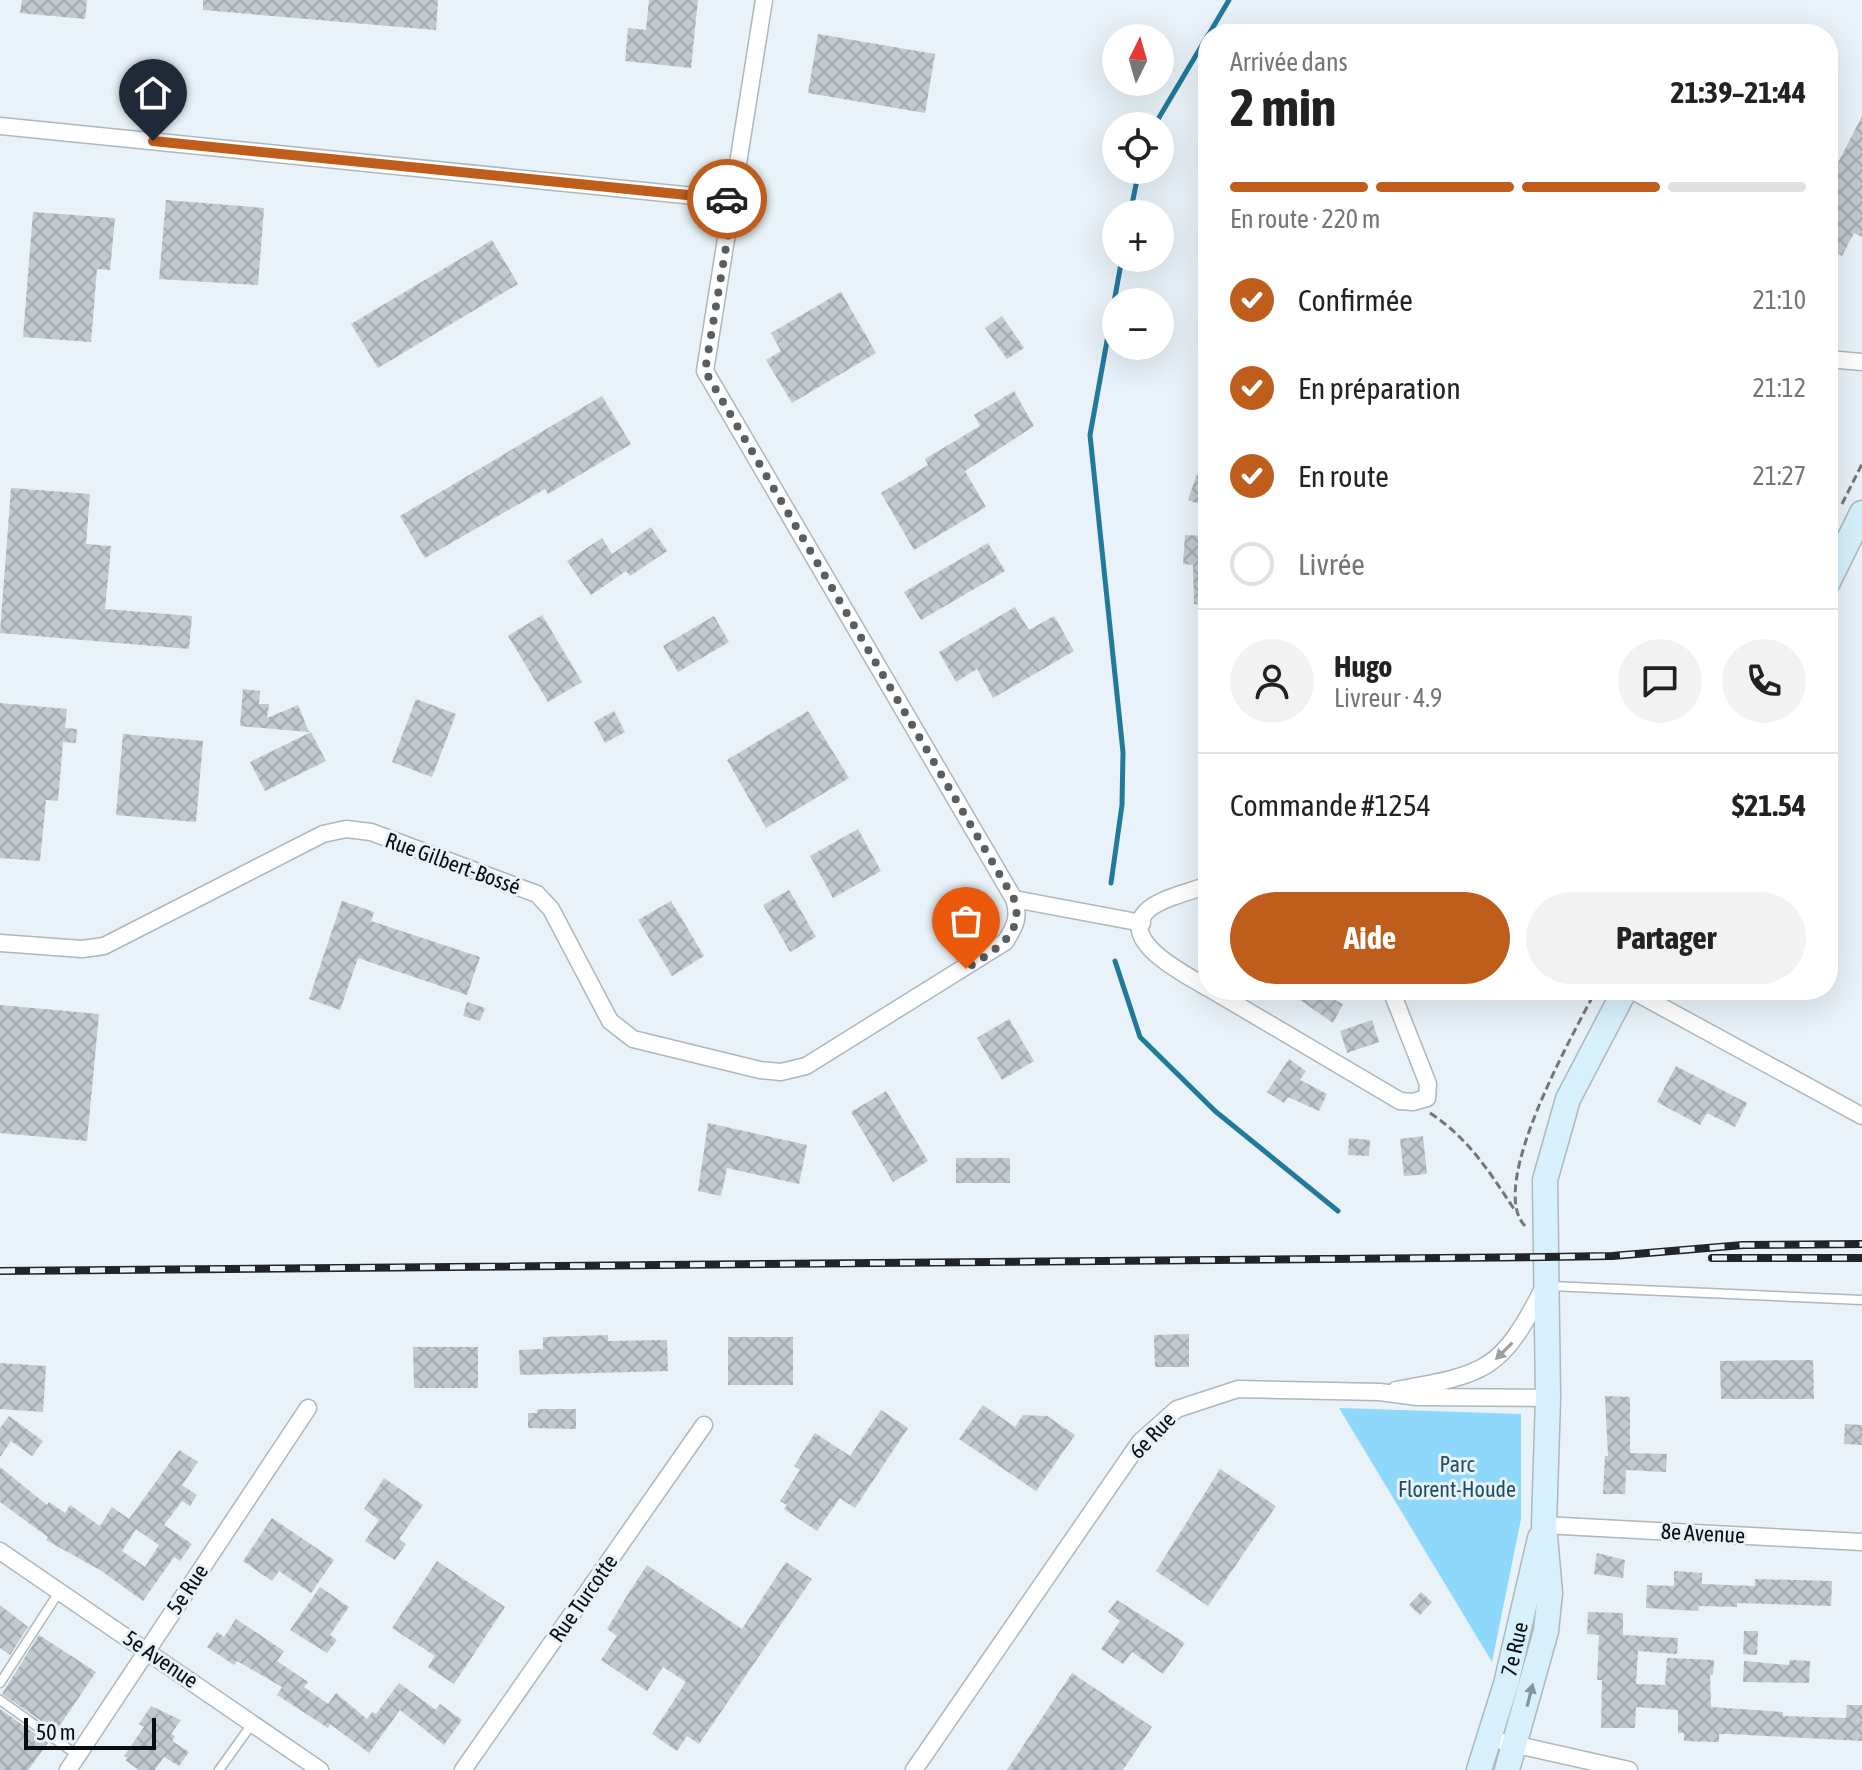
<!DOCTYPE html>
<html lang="fr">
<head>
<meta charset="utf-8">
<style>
	body { margin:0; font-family:"Asap Condensed",sans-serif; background:#f2f2f2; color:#222; height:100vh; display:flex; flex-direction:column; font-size:30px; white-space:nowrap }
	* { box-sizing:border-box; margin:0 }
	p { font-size:26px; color:#767676 }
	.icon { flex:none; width:44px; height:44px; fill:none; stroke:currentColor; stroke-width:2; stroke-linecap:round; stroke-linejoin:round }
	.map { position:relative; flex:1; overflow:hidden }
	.side { position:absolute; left:1198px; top:24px; width:640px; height:976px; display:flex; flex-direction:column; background:#fff; border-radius:32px; box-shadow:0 8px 32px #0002 }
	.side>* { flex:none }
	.needle { width:52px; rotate:5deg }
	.buttons { position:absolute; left:1102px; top:24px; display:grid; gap:16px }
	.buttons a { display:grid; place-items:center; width:72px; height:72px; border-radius:50%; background:#fff; box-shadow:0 8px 32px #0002; font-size:40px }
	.scale { position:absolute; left:24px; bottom:20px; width:132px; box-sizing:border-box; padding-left:8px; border:4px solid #0a0e0f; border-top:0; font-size:22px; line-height:28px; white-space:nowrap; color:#0a0e0f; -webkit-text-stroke:6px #e8f2f8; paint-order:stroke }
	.pin { position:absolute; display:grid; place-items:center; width:68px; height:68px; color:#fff; margin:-82px -34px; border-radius:50% 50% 50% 0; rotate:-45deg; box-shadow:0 0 8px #0007 }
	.pin .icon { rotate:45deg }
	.courier { position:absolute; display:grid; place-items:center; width:80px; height:80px; margin:-40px; border:6px solid #be5d1c; border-radius:50%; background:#fff; color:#222; box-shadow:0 2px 10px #0007 }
	.summary em { font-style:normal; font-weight:700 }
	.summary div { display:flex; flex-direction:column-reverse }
	.summary { display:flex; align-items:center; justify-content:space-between; height:136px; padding:0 32px }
	h1 { font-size:52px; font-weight:700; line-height:60px }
	.bar { display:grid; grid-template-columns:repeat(4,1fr); gap:12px 8px; align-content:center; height:96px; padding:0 32px }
	.bar i { height:10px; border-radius:6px; background:#e0e0e0 }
	.bar .on { background:#be5d1c }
	.bar p { grid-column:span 4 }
	.line { display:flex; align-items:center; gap:20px; padding:0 32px; border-top:2px solid #e0e0e0 }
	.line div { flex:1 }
	.round { display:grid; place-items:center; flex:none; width:84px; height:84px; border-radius:42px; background:#f2f2f2 }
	ol { padding:0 32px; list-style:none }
	li { display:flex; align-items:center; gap:24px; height:88px }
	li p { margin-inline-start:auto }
	li .icon { padding:8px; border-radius:50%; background:#be5d1c; color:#fff; stroke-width:4 }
	li:last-child { color:#767676 }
	li i { width:44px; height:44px; border:4px solid #e0e0e0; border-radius:50% }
	.primary-button { display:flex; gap:16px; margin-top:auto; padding:16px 32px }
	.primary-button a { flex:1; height:92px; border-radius:48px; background:#be5d1c; color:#fff; font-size:32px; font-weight:700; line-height:92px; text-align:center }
	.primary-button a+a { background:#f2f2f2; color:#222 }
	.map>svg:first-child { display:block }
	.green { fill:#8dd8fb }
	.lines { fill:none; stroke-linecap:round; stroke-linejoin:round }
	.stream { stroke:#227a9b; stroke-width:5 }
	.building { fill:url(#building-cross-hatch); fill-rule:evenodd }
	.lane-casing { stroke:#adb7bc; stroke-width:11 }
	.street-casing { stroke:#adb7bc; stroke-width:19 }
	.secondary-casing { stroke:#adb7bc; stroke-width:27 }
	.path { stroke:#71787b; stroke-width:3; stroke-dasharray:8 4; stroke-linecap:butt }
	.lane { stroke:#fff; stroke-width:8 }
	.street { stroke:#fff; stroke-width:16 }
	.secondary { stroke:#d6f1fd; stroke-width:24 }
	.rail-casing { stroke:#212527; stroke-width:8 }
	.rail { stroke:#e8f2f8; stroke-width:5; stroke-dasharray:15; stroke-linecap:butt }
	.oneway { fill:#9d9f9f }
	.oneway2 { fill:#84969e }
	.done { stroke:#585e61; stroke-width:8; stroke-dasharray:0 14.4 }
	.route { stroke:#be5d1c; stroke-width:10 }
	.labels { text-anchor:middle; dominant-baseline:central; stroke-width:6; stroke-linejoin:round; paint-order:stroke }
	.street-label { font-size:22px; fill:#0a0e0f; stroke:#e8f2f8 }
	.park-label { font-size:22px; fill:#204f64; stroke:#e8f2f8 }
</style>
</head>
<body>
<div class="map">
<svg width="1862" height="1770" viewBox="0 0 1862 1770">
	<defs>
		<pattern id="building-cross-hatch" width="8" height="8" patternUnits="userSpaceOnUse" patternTransform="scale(2)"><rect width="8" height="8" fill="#c0cacf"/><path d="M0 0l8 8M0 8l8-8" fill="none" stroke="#a4acb1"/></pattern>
	</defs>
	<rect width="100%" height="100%" fill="#e8f2f8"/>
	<path class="green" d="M1339,1408L1521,1414V1519L1492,1662Z"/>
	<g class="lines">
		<g class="stream">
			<path d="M1209,34L1229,0"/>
			<path d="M1154,126L1208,35"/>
			<path d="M1130,214L1139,170"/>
			<path d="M1111,883L1122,805L1123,752L1090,435L1122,258"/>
			<path d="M1115,961L1140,1037L1215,1111L1338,1211"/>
		</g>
	</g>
	<g class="building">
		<path d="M22,0H87L85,19L20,13Z"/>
		<path d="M203,0H438L436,30L203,10Z"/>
		<path d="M649,0H698L691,68L625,61L628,28L646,30Z"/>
		<path d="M818,34L935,54L925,113L808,93Z"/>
		<path d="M1862,116V237L1854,233L1842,256L1828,248V182Z"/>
		<path d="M166,200L264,208L258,285L159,279Z"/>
		<path d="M33,212L115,218L110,270L97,269L91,342L23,337Z"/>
		<path d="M492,240L518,284L378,368L351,324Z"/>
		<path d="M841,292L876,353L792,403L766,360L781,351L771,333Z"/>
		<path d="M1002,316L1024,348L1007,359L985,328Z"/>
		<path d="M1014,391L1034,426L965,471L986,507L914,550L881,493L928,465L925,459L980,426L974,415Z"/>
		<path d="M602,396L631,444L548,494L545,489L425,558L400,516Z"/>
		<path d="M1197,474L1208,478V507L1188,500Z"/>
		<path d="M11,488L90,494L86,544L111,546L105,609L192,616L189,649L0,633Z"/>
		<path d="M651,527L667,551L630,576L626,571L591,595L567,561L602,538L612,554Z"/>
		<path d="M1185,535L1208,536V606L1194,604L1193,565L1183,564Z"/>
		<path d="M988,543L1005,571L921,620L904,592Z"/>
		<path d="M1015,607L1029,630L1054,616L1074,651L993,698L977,669L956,682L939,652Z"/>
		<path d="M542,615L582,682L548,702L508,636Z"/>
		<path d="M714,616L729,642L678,672L663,646Z"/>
		<path d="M243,689L260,691L259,704H269L267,718L298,705L309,732L240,726Z"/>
		<path d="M416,699L456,714L432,777L392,762Z"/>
		<path d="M0,703L67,709L65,728L77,729L76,743L63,742L58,801L46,800L40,861L0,858Z"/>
		<path d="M614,711L625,732L605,743L594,722Z"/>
		<path d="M808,711L849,778L766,828L727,760Z"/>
		<path d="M311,732L326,761L265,791L250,762Z"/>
		<path d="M123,734L203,741L196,822L116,815Z"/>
		<path d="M858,829L881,871L833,898L810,856Z"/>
		<path d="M789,890L816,937L790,952L763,905Z"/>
		<path d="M342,901L374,912L371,921L480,957L467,995L358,958L340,1010L309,999Z"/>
		<path d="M671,901L704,956L672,976L638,920Z"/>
		<path d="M1286,990H1315L1343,1004L1333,1023Z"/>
		<path d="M467,1002L485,1008L480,1021L463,1016Z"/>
		<path d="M0,1005L99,1014L87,1141L0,1133Z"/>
		<path d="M1009,1019L1034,1061L1002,1080L977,1038Z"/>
		<path d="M1372,1020L1379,1042L1347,1053L1340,1031Z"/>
		<path d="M1289,1059L1306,1071L1300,1080L1327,1094L1319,1111L1288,1097L1284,1103L1267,1092Z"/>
		<path d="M1676,1066L1747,1103L1735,1127L1707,1113L1700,1125L1657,1102Z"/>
		<path d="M886,1091L928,1161L893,1182L851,1112Z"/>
		<path d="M708,1123L807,1145L799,1184L727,1168L721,1196L698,1191Z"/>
		<path d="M1423,1136L1427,1174L1404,1176L1400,1139Z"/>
		<path d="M1349,1138L1370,1140L1369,1156L1348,1155Z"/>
		<rect x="956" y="1158" width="54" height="25"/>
		<path d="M1189,1334V1367H1155L1154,1335Z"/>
		<path d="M608,1335V1341L667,1340L668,1371L520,1375L519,1350L543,1349V1337Z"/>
		<rect x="728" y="1337" width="65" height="48"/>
		<path d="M413,1347H478V1388H414Z"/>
		<path d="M1813,1360L1814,1399H1721L1720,1361Z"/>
		<path d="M0,1363L46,1366L43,1412L0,1409Z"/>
		<path d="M1605,1396L1630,1397V1453L1667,1454L1666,1472L1626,1470L1625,1494H1603L1605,1456H1608Z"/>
		<path d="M983,1405L1015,1427L1023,1415L1047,1416L1075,1435L1036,1491L959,1439Z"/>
		<path d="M537,1409H576V1429L528,1428V1413H537Z"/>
		<path d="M881,1410L908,1428L855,1508L840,1498L817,1531L784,1509L787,1505L780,1501L800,1470L794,1466L815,1433L850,1456Z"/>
		<path d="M9,1416L43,1441L32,1456L11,1441L0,1457V1428Z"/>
		<path d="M1845,1424L1862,1425V1445L1844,1444Z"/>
		<path d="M179,1450L198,1462L182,1485L197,1495L190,1506L182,1501L164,1525L192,1544L180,1561L174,1557L143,1601L100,1570L46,1540L48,1537L0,1502V1467L47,1505L49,1502L65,1513L70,1505L100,1526L112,1507L129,1519ZM136,1529L159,1545L145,1567L122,1551Z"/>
		<path d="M1220,1469L1276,1506L1208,1606L1156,1571Z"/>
		<path d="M384,1478L423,1505L399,1539L406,1544L395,1560L365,1541L379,1520L364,1509Z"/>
		<path d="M272,1518L334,1560L311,1593L279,1571L272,1581L243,1561Z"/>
		<path d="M1597,1553L1625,1560L1623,1578L1594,1574Z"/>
		<path d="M437,1561L505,1607L454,1684L428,1667L435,1656L392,1628Z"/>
		<path d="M786,1562L812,1579L699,1744L687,1736L677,1751L652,1734L686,1682L663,1667L647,1691L601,1660L617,1636L607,1629L625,1599L647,1565L742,1629Z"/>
		<path d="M1674,1571L1702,1573V1584L1755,1586V1579L1832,1581L1831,1606L1737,1603V1607L1699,1606L1698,1611L1646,1608L1647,1585L1674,1586Z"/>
		<path d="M320,1587L349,1607L330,1635L337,1640L327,1653L290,1630Z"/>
		<path d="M1421,1592L1432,1602L1420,1615L1409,1605Z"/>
		<path d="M1117,1600L1185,1643L1163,1674L1132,1652L1123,1664L1101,1649L1120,1621L1108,1612Z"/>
		<path d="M0,1605L28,1627L10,1655L0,1648Z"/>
		<path d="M1588,1612L1623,1613V1635L1678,1638L1677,1654L1638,1651L1636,1684L1665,1685L1667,1658L1714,1660L1713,1675H1710L1711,1707L1783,1712V1716L1846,1718L1847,1705H1862V1741L1729,1734H1719V1742L1684,1741V1733H1678V1710L1636,1707L1635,1728H1601L1602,1680H1597L1599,1635L1587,1634Z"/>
		<path d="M236,1619L284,1651L277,1661L308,1682L304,1687L328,1704L336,1693L367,1719L372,1712L376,1714L399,1683L436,1710L440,1704L462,1720L444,1745L400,1710L369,1753L330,1724L328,1728L277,1695L282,1687L237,1661L234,1665L207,1647L217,1632L224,1637Z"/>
		<path d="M1744,1631H1758L1757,1655L1743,1654Z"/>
		<path d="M39,1635L96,1672L56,1731L2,1694Z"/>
		<path d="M1790,1660L1810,1661L1809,1683L1743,1682L1744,1661L1789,1665Z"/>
		<path d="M1072,1673L1152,1727L1123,1770H1007Z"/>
		<path d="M151,1706L181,1720L171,1734L175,1736L172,1741L189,1752L179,1766L164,1757L155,1770H139L125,1760L128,1758L124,1756L144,1727L139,1724Z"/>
		<path d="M0,1709L48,1743L28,1770H0Z"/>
	</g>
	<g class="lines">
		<g class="lane-casing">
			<g id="lane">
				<path d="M1551,1286L1862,1300"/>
				<path d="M0,1683L59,1592"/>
				<path d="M0,1700L77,1755"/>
				<path d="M219,1770L252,1724"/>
			</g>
		</g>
		<g class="street-casing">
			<g id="street">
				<path d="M0,126L734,200"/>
				<path d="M1828,359L1862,362"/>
				<path d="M1208,885C1190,892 1164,897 1149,909C1113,940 1189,976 1208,988"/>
				<path d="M1014,899L1142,923"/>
				<path d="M0,943L82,949L104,946L323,834L346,829L371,832L537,894L551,909L610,1021L633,1039L760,1070L781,1072L806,1066L1005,942C1015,927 1020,917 1014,899L705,371L764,0"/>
				<path d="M1212,990L1400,1101L1413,1102L1427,1098L1428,1084L1391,990"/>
				<path d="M1631,990L1862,1116"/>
				<path d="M1396,1390C1487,1374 1501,1371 1544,1287"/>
				<path d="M1544,1525L1862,1542"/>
				<path d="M0,1551L320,1770"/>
				<path d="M1504,1742L1629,1770"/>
				<path d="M68,1770L308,1408"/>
				<path d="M463,1770L704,1425"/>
				<path d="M914,1770L1140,1442L1177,1409L1238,1389L1380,1392L1417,1397L1548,1398"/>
			</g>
		</g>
		<g class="secondary-casing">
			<g id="secondary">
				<path d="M1828,582L1862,513"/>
				<path id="s1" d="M1479,1770L1506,1684L1540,1538"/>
				<path d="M1507,1770L1546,1631L1550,1593L1544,1525L1548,1398L1545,1180L1568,1099L1625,990"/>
			</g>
		</g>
		<g class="path">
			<path d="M1842,504L1862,464"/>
			<path d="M1430,1113C1468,1138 1489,1171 1514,1209"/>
			<path d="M1525,1226C1486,1186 1574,1033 1596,990"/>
		</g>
		<use href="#lane" class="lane"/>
		<use href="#street" class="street"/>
		<use href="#secondary" class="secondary"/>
		<g class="rail-casing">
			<g id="rail">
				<path d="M1712,1258H1862"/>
				<path d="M0,1271L1544,1257L1612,1256L1743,1245L1862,1244"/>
			</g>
		</g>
		<use href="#rail" class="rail"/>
	</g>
	<defs><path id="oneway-solid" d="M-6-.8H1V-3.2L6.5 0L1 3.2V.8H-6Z" transform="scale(2)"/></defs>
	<use class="oneway" href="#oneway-solid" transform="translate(1504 1351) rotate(135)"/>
	<use class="oneway2" href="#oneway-solid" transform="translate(1530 1695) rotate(-76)"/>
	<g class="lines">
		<path class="done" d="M727,199L734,200L705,371L1014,899C1026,936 992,951 966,969"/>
		<path class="route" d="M153,141L727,199"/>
	</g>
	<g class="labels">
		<g class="street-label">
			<text transform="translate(453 863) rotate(20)">Rue Gilbert-Bossé</text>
			<text transform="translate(1152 1435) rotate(-46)">6e Rue</text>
			<text transform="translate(1703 1533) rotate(3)">8e Avenue</text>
			<text transform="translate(187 1589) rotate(-56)">5e Rue</text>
			<text transform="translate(583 1598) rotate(-55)">Rue Turcotte</text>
			<text stroke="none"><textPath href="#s1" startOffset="126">7e Rue</textPath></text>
			<text transform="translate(161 1659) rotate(34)">5e Avenue</text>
		</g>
		<g class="park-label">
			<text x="1457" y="1464">Parc<tspan x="1457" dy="25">Florent-Houde</tspan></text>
		</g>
	</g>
</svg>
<div class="buttons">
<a><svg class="needle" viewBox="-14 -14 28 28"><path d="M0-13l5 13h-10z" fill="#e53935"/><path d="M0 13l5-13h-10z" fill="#767676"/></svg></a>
<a><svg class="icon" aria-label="locate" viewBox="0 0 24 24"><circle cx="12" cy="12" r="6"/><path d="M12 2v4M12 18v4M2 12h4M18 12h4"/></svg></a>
<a>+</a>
<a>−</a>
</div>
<div class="scale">50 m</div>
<div class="pin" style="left:966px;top:969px;background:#ea580c"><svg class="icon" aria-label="bag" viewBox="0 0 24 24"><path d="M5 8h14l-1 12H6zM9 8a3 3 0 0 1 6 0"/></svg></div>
<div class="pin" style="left:153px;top:141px;background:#1f2937"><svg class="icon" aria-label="home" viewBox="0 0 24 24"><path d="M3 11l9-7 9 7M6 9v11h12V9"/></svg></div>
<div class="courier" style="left:727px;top:199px"><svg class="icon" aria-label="car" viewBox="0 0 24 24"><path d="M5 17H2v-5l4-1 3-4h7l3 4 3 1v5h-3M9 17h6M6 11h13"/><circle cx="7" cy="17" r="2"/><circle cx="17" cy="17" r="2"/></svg></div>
<section class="side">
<div class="summary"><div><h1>2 min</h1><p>Arrivée dans</p></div><em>21:39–21:44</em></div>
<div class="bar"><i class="on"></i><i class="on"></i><i class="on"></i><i></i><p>En route · 220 m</p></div>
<ol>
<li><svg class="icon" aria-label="check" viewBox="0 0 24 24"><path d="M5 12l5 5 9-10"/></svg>Confirmée<p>21:10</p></li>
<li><svg class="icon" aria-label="check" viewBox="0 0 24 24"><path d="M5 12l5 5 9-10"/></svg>En préparation<p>21:12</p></li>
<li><svg class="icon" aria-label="check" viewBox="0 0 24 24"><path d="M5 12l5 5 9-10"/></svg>En route<p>21:27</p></li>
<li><i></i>Livrée</li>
</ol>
<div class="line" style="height:144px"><a class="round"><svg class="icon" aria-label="person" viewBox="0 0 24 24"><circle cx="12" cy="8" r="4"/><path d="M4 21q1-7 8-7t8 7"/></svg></a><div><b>Hugo</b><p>Livreur · 4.9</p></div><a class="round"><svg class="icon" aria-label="chat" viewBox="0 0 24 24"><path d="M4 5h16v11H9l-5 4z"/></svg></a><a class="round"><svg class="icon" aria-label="phone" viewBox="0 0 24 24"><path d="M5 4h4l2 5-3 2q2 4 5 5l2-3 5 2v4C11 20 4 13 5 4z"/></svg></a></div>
<div class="line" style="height:104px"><div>Commande #1254</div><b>$21.54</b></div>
<div class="primary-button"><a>Aide</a><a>Partager</a></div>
</section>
</div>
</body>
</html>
